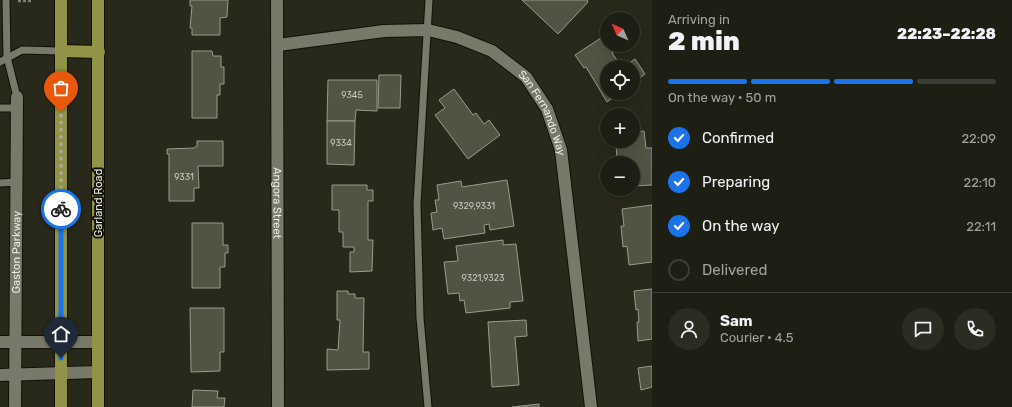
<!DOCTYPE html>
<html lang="en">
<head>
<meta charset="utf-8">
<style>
	body { margin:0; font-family:Rubik,sans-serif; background:#2b2c22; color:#f1f3f6; height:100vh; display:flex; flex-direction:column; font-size:15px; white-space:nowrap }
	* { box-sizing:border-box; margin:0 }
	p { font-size:13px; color:#a1a2a0 }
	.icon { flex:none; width:22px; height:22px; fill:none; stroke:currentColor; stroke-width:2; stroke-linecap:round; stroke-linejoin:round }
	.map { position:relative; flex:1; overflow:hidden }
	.side { display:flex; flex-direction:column; background:#1e1f14; width:360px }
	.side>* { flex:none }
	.needle { width:26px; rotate:315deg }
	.tools { position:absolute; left:600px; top:12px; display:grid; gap:8px }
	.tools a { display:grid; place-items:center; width:40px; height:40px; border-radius:50%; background:#1e1f14; box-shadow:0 4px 16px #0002,0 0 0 1px #3c3d34; font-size:20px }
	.pin { position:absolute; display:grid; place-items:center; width:34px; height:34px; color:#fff; margin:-41px -17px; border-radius:50% 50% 50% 0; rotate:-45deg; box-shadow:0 0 4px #0007 }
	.pin .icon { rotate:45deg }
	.courier { position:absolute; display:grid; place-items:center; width:40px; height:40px; margin:-20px; border:3px solid #1a73e8; border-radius:50%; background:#fff; color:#222; box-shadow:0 1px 5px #0007 }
	.summary em { font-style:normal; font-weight:800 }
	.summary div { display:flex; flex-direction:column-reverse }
	.summary { display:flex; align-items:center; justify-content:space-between; height:68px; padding:0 16px }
	h1 { font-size:26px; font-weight:800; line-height:30px }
	.bar { display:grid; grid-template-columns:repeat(4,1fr); gap:6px 4px; align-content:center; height:48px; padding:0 16px }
	.bar i { height:5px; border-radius:3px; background:#3c3d34 }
	.bar .current { background:#1a73e8 }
	.bar p { grid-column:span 4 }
	.line { display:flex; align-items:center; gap:10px; padding:0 16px; border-top:1px solid #3c3d34 }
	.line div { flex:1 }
	.round { display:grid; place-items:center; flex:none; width:42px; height:42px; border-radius:21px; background:#2b2c22 }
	ol { padding:0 16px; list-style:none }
	li { display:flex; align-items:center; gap:12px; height:44px }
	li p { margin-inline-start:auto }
	li .icon { padding:4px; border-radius:50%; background:#1a73e8; color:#fff; stroke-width:4 }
	li:last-child { color:#a1a2a0 }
	li i { width:22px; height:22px; border:2px solid #3c3d34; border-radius:50% }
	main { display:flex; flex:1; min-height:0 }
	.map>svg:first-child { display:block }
	.building { fill:#535343; stroke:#9a9b8a }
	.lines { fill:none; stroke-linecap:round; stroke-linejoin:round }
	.lane-casing { stroke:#111105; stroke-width:9 }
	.street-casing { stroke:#111105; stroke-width:14 }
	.primary-casing { stroke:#111105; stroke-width:14 }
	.path { stroke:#7d7d71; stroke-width:2.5; stroke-dasharray:3 2; stroke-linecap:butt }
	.lane { stroke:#787968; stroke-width:7 }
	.street { stroke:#787968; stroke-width:12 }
	.primary { stroke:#929345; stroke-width:12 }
	.done { stroke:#a7a89d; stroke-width:4; stroke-dasharray:0 7.2 }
	.route { stroke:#1a73e8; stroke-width:5 }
	.labels { text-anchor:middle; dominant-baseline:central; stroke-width:4; stroke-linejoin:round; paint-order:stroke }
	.number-label { font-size:9px; fill:#c6c6bb }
	.street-label { font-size:11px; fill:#ecece3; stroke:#10110a }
</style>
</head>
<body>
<main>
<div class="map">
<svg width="652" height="407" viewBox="0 0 652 407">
	<rect width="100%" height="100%" fill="#28291a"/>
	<g class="building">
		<path d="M190,0H228L227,17L220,18V35H192V28H190L192,6H190Z"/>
		<path d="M522,0H587L588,2L558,34Z"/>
		<path d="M607,34V45H624L612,53L622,67H607V93H619L607,102L586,67L584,68L575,55Z"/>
		<path d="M192,51H212L213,56H221V67H224V84H220V95H217V118H192Z"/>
		<path d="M635,59L645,74L633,83V67H624Z"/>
		<path d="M379,75H401L400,108H378Z"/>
		<path d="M328,80H377V111L356,110L355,121H327Z"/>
		<path d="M454,89L473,115L476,113L484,124L489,120L500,135L468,159L435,115L445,108L439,100Z"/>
		<path d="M327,121H355L354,165L327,164Z"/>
		<path d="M644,131L646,148H652V185L633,186V163H617L616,141H633V132Z"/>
		<path d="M197,141H223V166H198L199,188H194V201H169V154H167V149L194,148L197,146Z"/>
		<path d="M507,180L514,226L490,230L489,224L484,225L485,233L444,239L442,228L433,230L431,213L437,212L435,200H439L437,185L461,181L462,187Z"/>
		<path d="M332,185H367V190H373V201H368V240H373L372,271L350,272V252H354V247H343V232H339V210H332Z"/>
		<path d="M652,205V262L629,265L627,246L623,247L621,226H624L622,209Z"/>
		<path d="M192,223H223V245H228V253H225V267H220V288H192Z"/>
		<path d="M503,240V245L516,244L523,301L510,302V308L466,313L464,300L460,301L459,293L448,294L444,262L458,261L456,246Z"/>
		<path d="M652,289V339L638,341L637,322H639L638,309L636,310L634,291Z"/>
		<path d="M337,291H348V294H355V298H364L363,352H369V369L327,370V349L338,350L340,320H337Z"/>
		<path d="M190,308H224V352H220V371L191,372Z"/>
		<path d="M526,320L527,336L515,337L519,385L492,387L488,322Z"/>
		<path d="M652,366V387L641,390L638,368Z"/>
		<path d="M193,390L218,391L217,398H225L224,407H192Z"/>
		<path d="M539,404V407H512Z"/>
	</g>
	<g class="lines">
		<g class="lane-casing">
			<g id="lane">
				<path d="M6,0L7,57L17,97"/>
				<path d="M0,62L22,50L61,51"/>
				<path d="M0,108H18"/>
				<path d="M0,183L17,182"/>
				<path d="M428,407L420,318L417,204L429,0"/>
			</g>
		</g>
		<g class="street-casing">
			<g id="street">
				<path id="s1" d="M277,0L278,407"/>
				<path id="s2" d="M278,45L384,31L428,30L457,37L492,51L526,77L547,109L561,150L591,407"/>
				<path d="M0,342H98"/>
				<path d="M0,375L98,372"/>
				<path id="s3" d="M15,407L17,97"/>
			</g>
		</g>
		<g class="primary-casing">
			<g id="primary">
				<path d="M61,51L99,52"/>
				<path d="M61,407V0"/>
				<path d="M98,407V0"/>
			</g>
		</g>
		<path class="path" d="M18,1H32"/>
		<use href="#lane" class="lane"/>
		<use href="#street" class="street"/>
		<use href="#primary" class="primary"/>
	</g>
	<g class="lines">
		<path class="done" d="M61,209V112"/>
		<path class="route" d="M61,358V209"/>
	</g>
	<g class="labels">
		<g class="number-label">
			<text x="352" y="95">9345</text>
			<text x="341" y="143">9334</text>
			<text x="184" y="177">9331</text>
			<text x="474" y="206">9329,9331</text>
			<text x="483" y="278">9321,9323</text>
		</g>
		<g class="street-label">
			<text stroke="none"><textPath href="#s2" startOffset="301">San Fernando Way</textPath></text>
			<text transform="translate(98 203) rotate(-90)">Garland Road</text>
			<text stroke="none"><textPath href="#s1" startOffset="203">Angora Street</textPath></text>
			<text stroke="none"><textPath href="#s3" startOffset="155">Gaston Parkway</textPath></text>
		</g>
	</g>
</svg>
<div class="tools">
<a><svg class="needle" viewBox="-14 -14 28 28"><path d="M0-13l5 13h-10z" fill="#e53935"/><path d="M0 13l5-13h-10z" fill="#a1a2a0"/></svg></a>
<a><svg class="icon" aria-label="locate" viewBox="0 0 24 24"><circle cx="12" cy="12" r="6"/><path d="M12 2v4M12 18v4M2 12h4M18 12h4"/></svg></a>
<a>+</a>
<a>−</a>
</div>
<div class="pin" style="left:61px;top:112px;background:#ea580c"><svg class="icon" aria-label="bag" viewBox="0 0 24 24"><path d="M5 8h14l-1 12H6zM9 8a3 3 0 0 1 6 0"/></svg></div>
<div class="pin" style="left:61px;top:358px;background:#1f2937"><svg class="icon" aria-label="home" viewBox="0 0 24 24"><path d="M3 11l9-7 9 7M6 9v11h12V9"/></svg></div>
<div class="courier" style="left:61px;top:209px"><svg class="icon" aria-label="bike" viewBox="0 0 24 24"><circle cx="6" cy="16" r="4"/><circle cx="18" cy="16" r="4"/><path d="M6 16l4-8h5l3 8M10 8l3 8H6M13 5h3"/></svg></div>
</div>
<section class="side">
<div class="summary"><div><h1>2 min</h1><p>Arriving in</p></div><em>22:23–22:28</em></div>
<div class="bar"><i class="current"></i><i class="current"></i><i class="current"></i><i></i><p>On the way · 50 m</p></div>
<ol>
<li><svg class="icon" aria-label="check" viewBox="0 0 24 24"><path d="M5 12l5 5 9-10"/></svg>Confirmed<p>22:09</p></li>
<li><svg class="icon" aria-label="check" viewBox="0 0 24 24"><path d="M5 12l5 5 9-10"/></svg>Preparing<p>22:10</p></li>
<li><svg class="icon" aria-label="check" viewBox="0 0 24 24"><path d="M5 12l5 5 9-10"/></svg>On the way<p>22:11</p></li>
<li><i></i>Delivered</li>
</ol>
<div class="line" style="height:72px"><a class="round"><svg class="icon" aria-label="person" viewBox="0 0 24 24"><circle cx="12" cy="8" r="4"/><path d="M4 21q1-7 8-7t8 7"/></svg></a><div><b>Sam</b><p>Courier · 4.5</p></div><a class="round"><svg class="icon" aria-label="chat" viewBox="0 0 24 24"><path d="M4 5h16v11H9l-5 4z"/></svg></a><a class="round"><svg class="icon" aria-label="phone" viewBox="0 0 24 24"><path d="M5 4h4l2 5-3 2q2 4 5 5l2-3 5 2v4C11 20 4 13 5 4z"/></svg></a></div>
</section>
</main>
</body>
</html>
